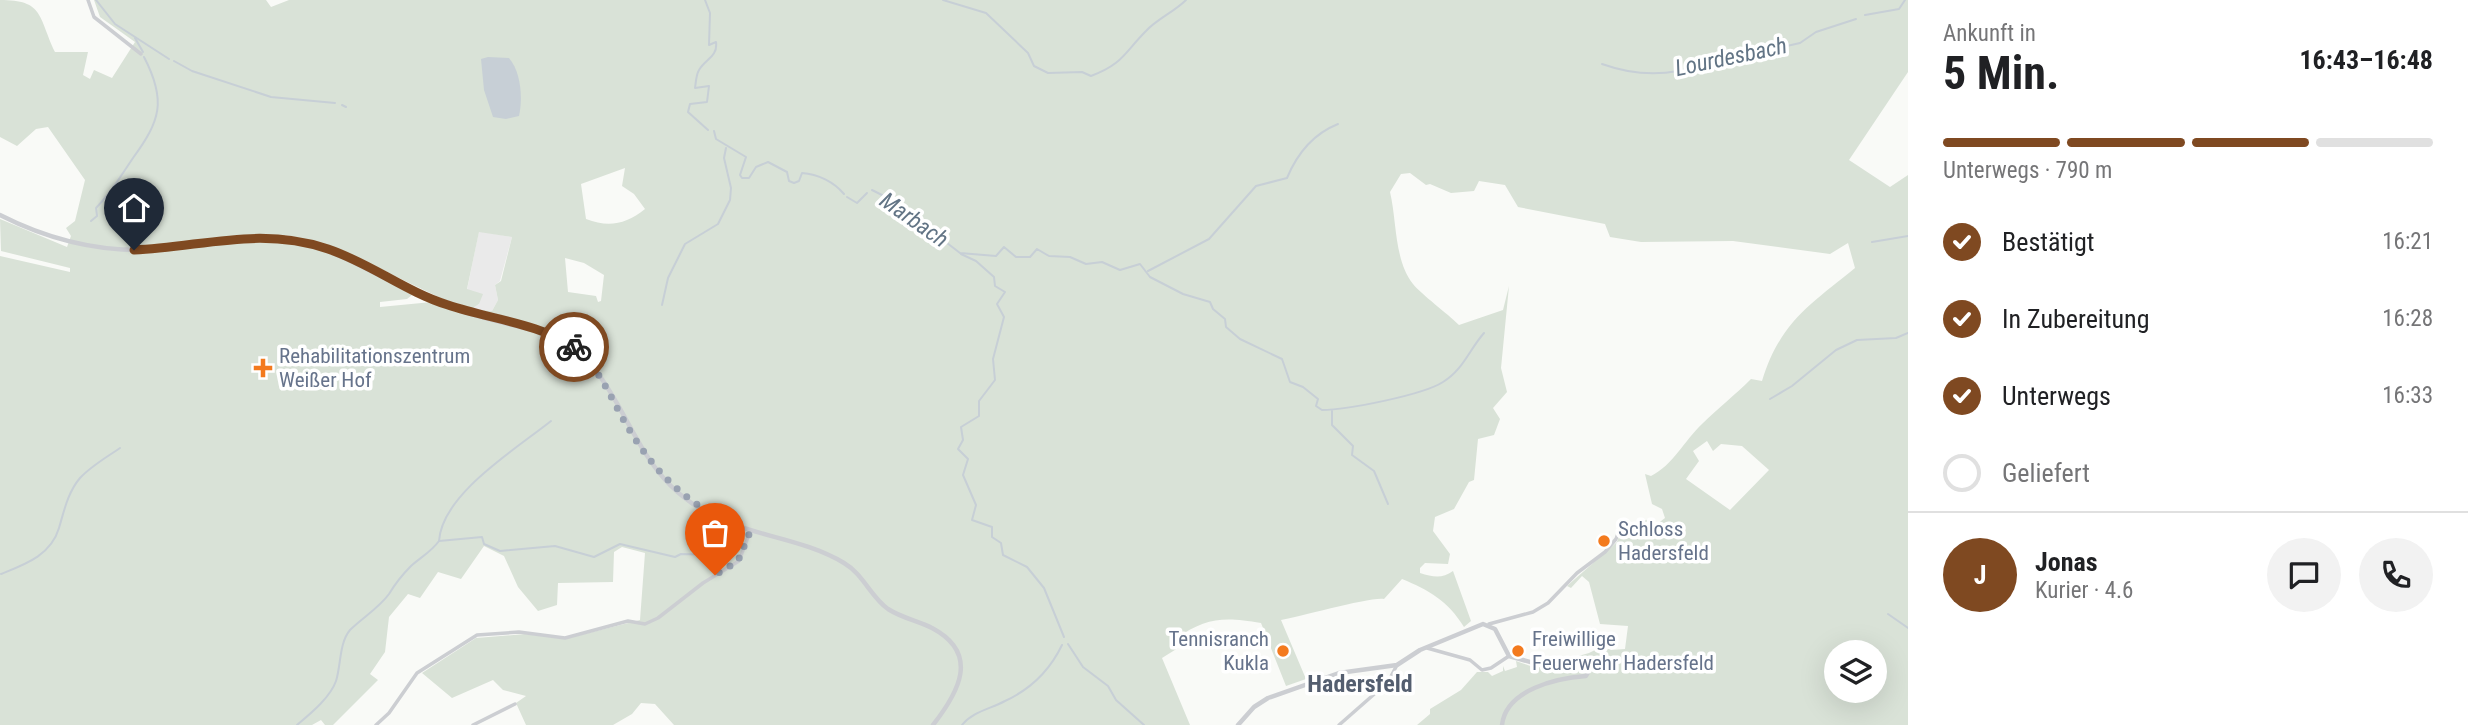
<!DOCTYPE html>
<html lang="de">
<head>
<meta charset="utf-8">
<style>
	body { margin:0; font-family:"Roboto Condensed",sans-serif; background:#f2f2f2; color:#202124; height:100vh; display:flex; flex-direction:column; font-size:26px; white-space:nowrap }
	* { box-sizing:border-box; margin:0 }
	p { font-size:23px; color:#757577 }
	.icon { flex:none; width:38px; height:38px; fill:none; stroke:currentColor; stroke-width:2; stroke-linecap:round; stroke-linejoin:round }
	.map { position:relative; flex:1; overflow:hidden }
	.side { display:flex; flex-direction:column; background:#fff; width:560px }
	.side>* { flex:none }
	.fabs { position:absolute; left:1824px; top:640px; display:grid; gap:14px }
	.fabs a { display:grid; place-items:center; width:63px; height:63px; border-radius:50%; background:#fff; box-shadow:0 7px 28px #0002; font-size:35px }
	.pin { position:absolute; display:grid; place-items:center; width:60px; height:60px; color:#fff; margin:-72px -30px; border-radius:50% 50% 50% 0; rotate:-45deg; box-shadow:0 0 7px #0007 }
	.pin .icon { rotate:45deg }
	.courier { position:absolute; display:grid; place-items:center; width:70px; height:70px; margin:-35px; border:5px solid #7f4921; border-radius:50%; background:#fff; color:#222; box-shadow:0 2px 9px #0007 }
	.summary em { font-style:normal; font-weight:700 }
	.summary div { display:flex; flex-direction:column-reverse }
	.summary { display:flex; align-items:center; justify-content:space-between; height:119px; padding:0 35px }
	h1 { font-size:46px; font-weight:700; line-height:52px }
	.bar { display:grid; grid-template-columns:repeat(4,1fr); gap:10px 7px; align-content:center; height:84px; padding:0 35px }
	.bar i { height:9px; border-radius:5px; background:#e0e0e0 }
	.bar .active { background:#7f4921 }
	.bar p { grid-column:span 4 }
	.line { display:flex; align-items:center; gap:18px; padding:0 35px; border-top:2px solid #e0e0e0 }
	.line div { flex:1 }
	.round { display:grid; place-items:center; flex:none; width:74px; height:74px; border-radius:37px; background:#f2f2f2 }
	ol { padding:0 35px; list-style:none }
	li { display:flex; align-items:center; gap:21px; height:77px }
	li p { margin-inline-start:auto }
	li .icon { padding:7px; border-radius:50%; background:#7f4921; color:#fff; stroke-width:4 }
	li:last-child { color:#757577 }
	li i { width:38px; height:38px; border:4px solid #e0e0e0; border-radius:50% }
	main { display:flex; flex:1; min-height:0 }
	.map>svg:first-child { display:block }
	.built { fill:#eaeaea }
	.green { fill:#d9e2d7; fill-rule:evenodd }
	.water { fill:#c7cfd6 }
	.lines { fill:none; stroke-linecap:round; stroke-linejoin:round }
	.stream { stroke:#c7cfd6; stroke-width:2 }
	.minor { stroke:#ccced2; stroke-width:3.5 }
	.tertiary { stroke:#ccced2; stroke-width:4.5 }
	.done { stroke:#99a2b1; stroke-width:7; stroke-dasharray:0 12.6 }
	.route { stroke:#7f4921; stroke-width:9 }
	.poi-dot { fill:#f37a1e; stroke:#fff; stroke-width:2.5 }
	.labels { text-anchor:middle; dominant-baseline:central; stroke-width:7; stroke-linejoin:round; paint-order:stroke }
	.poi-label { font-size:21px; fill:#66738b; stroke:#fff; text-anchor:start }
	.water-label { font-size:23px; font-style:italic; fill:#627485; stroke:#fff }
	.quarter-label { font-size:24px; font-weight:bold; fill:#545e6f; stroke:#fff }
</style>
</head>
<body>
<main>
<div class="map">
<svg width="1908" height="725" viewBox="0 0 1908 725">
	<rect width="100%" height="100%" fill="#f9faf7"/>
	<path class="built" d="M479,231L512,237L500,281L495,285L498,300L492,311L484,310L483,313L470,310L479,304L467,290Z"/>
	<path class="green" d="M0,0C44,0 38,16 55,52H88L83,75L90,79L94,70L112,78L135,42L100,17L94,0H266L271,7L289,0H1908V72L1849,160L1890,187L1908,175V725H1417L1430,714V709L1461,690L1477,672H1488L1492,676L1503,671V666L1505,671L1517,667L1516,661L1536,668L1589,653L1605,645L1611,650L1625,649L1628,626L1600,624L1589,582L1582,576L1571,588L1567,586L1617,542L1621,531L1651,518L1657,524L1665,518L1662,509L1652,504L1645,474L1651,476C1673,465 1684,441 1702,424C1717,409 1735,395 1751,379L1762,381C1780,322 1811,304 1855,268L1848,243L1830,254L1733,241L1641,242L1610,237L1605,224L1518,207L1505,185L1479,181L1474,191L1451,193L1430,184L1426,185L1410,173L1401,174L1390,192C1397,221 1394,260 1413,284C1422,295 1447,313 1459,325L1503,310L1509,286L1501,368L1507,392L1493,408L1500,419L1494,435L1478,439L1474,480L1469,482L1454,509L1435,517L1433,531L1450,554L1448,564L1425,563L1420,568V573C1433,577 1442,579 1453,571L1471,621L1464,627C1448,601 1429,590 1402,579L1384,599C1373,596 1299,617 1281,620L1306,679L1286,686L1261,623C1224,617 1207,617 1175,639L1178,648L1162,658L1190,725H674L655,704L641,703L632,714L613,725H526L516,703L526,696L503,690L493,680L452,698L422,673L476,638L525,634L565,639L640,620L645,553L622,547L614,552L613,582L558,583L557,605L538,611L518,587L504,556L484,546L461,579L438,572L420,598L408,594L389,617L385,652L370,674L378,680L333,725H325L321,720L312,725H0V256L70,272V268L1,251L0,219L67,247L71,236L66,228L75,221L85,180L48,127L36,129L17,146L0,137ZM625,168L622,186L634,194L645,209C626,224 609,228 586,219L581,184ZM479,232L512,237L501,281L495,285L498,300L492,311L483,310L493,320L432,302L380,307V302L407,299L412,295C372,273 332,249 285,241V235C350,246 408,287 470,310L479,304L483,294L467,289ZM565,258L584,263L604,275L601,301L598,302L596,296L568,292ZM1707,441L1713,451L1721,444L1742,446L1769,470L1730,510L1686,479L1699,461L1693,451ZM1836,653H1874V691H1836Z"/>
	<path class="water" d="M488,57L509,58C521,72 523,98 519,116L506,119L493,117L484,90L481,59Z"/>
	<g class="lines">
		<g class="stream">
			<path d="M96,0L115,24L169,59"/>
			<path d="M705,0L710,13L709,45L716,42C718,57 705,59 699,70C696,75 696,82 695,88L709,86L707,102L690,104L688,112L708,130"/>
			<path d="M943,0L986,13L1028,53L1034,66L1048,73L1082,72L1091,76C1123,64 1124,53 1146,31C1157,19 1174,12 1186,0"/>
			<path d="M1865,15L1899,9L1905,0"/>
			<path d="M135,38L143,52"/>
			<path d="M174,61L192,71L271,97L335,103"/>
			<path d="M1602,64C1627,73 1651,76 1678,71L1800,43L1816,32L1856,19"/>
			<path d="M342,105L346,107"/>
			<path d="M714,131L716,139L746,157L740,175L742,178H749L756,167L768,162L787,172L789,181L794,183L799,181L802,173C818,174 834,182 844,194"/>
			<path d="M872,190L890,199L960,253L996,256L1004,247L1016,257H1030L1037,249L1049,256L1070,257L1086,264L1102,262L1120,270L1140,264L1150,277L1183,294L1210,302L1213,309L1225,319L1226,327L1240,339L1282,359L1290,382L1303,387L1318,399L1316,406L1322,410C1346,410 1423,395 1443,382C1463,370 1469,350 1484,333"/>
			<path d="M847,197L857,203L867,193"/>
			<path d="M91,221L97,216L96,208C112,192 120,177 133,158C160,121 167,101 144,57"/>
			<path d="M1872,242L1908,236"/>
			<path d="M961,254L976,261L994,277L995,286L1005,292L997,304L1004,317L993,359L995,380L979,401V416L961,427L963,440L958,449L968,459L963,475L976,505L972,520L992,527V537L1001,543L1003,555L1027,567L1044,588L1064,637"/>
			<path d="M1148,271L1209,239L1256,186L1287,178C1297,154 1313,134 1338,124"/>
			<path d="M662,305L668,278L685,244L718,224L730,200L731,188L724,158L726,148"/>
			<path d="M1770,399L1792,386L1836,350L1857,340L1896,338L1908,333"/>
			<path d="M1332,411V425L1353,446L1352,455L1374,471L1388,504"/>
			<path d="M439,541C442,494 516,449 551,421"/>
			<path d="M1,574C26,564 51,555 59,528C64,511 68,492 80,478C91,466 107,457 120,448"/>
			<path d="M1888,614L1908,628"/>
			<path d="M1068,644L1083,667L1108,686L1116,700L1144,725"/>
			<path d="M297,725C310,714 330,698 336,681C341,666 339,643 350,630C362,618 379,608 389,594C395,584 403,574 411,566C421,557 431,552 439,541L482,537L484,544L500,551L555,546L594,557L620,544L675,557L681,554L721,555"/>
			<path d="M962,725C972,712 990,709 1005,701C1031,689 1050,670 1062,645"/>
		</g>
		<g class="minor">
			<path d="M88,0L94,17L141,54"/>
			<path d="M1489,624L1533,612L1548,603L1577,573L1605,552L1616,539L1620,528"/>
			<path d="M1427,648L1470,660L1482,670L1491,668L1509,656"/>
			<path d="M376,725L389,713L417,673L477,635L519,632L565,638L628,621L645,624L658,618L703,583L739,561L750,532"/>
			<path d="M473,725L515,704"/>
			<path d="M1339,725L1388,682L1397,665"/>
		</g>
		<g class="tertiary">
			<path d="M0,215C51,241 108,254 165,249C208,245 249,231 292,240C341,250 379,278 424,297C464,315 510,324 552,335C614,363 625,441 671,486C725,539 788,530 844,563C863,574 871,597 888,609C902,618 918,621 932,628C981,654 958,693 933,725"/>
			<path d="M1238,725L1254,707L1268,698L1339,673L1397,665L1420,650L1483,624L1495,629L1509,656L1548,667L1590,669L1586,676C1558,678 1506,689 1502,725"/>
		</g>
	</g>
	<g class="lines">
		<path class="done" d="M574,347C597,365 608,392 622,417C652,472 691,510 750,532L738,561L715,575"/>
		<path class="route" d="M134,250C203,247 259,226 328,249C370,263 406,292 448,305C489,319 538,323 574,347"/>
	</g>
	<g class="poi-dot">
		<path d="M259.5 357.5h7v7h7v7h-7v7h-7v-7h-7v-7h7z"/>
		<circle cx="1604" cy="541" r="7"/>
		<circle cx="1283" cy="651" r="7"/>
		<circle cx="1518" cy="651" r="7"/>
	</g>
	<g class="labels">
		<g class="poi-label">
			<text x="279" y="356">Rehabilitationszentrum<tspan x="279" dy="24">Weißer Hof</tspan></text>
			<text x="1618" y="529">Schloss<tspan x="1618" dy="24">Hadersfeld</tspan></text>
			<text x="1269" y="639" text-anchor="end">Tennisranch<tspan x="1269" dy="24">Kukla</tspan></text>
			<text x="1532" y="639">Freiwillige<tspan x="1532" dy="24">Feuerwehr Hadersfeld</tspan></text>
		</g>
		<g class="water-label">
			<text transform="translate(1731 57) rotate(-12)">Lourdesbach</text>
			<text transform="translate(914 220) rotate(35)">Marbach</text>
		</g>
		<g class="quarter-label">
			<text x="1360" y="684">Hadersfeld</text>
		</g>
	</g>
</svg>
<div class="fabs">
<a><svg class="icon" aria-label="layers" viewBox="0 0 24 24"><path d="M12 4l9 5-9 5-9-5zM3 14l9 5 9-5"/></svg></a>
</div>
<div class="pin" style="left:715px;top:575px;background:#ea580c"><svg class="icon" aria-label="bag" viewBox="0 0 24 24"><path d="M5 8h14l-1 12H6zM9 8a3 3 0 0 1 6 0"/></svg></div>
<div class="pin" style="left:134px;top:250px;background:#1f2937"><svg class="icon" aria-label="home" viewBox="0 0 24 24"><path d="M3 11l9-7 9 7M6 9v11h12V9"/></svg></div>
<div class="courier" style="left:574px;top:347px"><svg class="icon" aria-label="bike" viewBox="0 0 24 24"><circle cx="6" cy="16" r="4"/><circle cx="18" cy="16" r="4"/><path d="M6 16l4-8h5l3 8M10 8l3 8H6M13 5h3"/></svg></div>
</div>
<section class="side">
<div class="summary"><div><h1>5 Min.</h1><p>Ankunft in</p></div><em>16:43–16:48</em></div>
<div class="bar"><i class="active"></i><i class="active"></i><i class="active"></i><i></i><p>Unterwegs · 790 m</p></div>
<ol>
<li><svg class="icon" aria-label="check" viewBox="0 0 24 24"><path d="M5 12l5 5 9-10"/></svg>Bestätigt<p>16:21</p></li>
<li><svg class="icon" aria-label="check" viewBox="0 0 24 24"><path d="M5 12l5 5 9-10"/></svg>In Zubereitung<p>16:28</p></li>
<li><svg class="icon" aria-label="check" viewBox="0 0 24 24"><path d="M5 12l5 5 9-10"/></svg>Unterwegs<p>16:33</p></li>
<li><i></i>Geliefert</li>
</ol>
<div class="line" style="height:126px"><b class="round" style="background:#7f4921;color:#fff">J</b><div><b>Jonas</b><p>Kurier · 4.6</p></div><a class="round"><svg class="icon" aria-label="chat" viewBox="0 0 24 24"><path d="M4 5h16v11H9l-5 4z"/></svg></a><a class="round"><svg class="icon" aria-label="phone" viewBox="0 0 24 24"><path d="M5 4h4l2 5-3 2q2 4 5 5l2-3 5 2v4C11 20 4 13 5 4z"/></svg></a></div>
</section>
</main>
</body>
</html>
